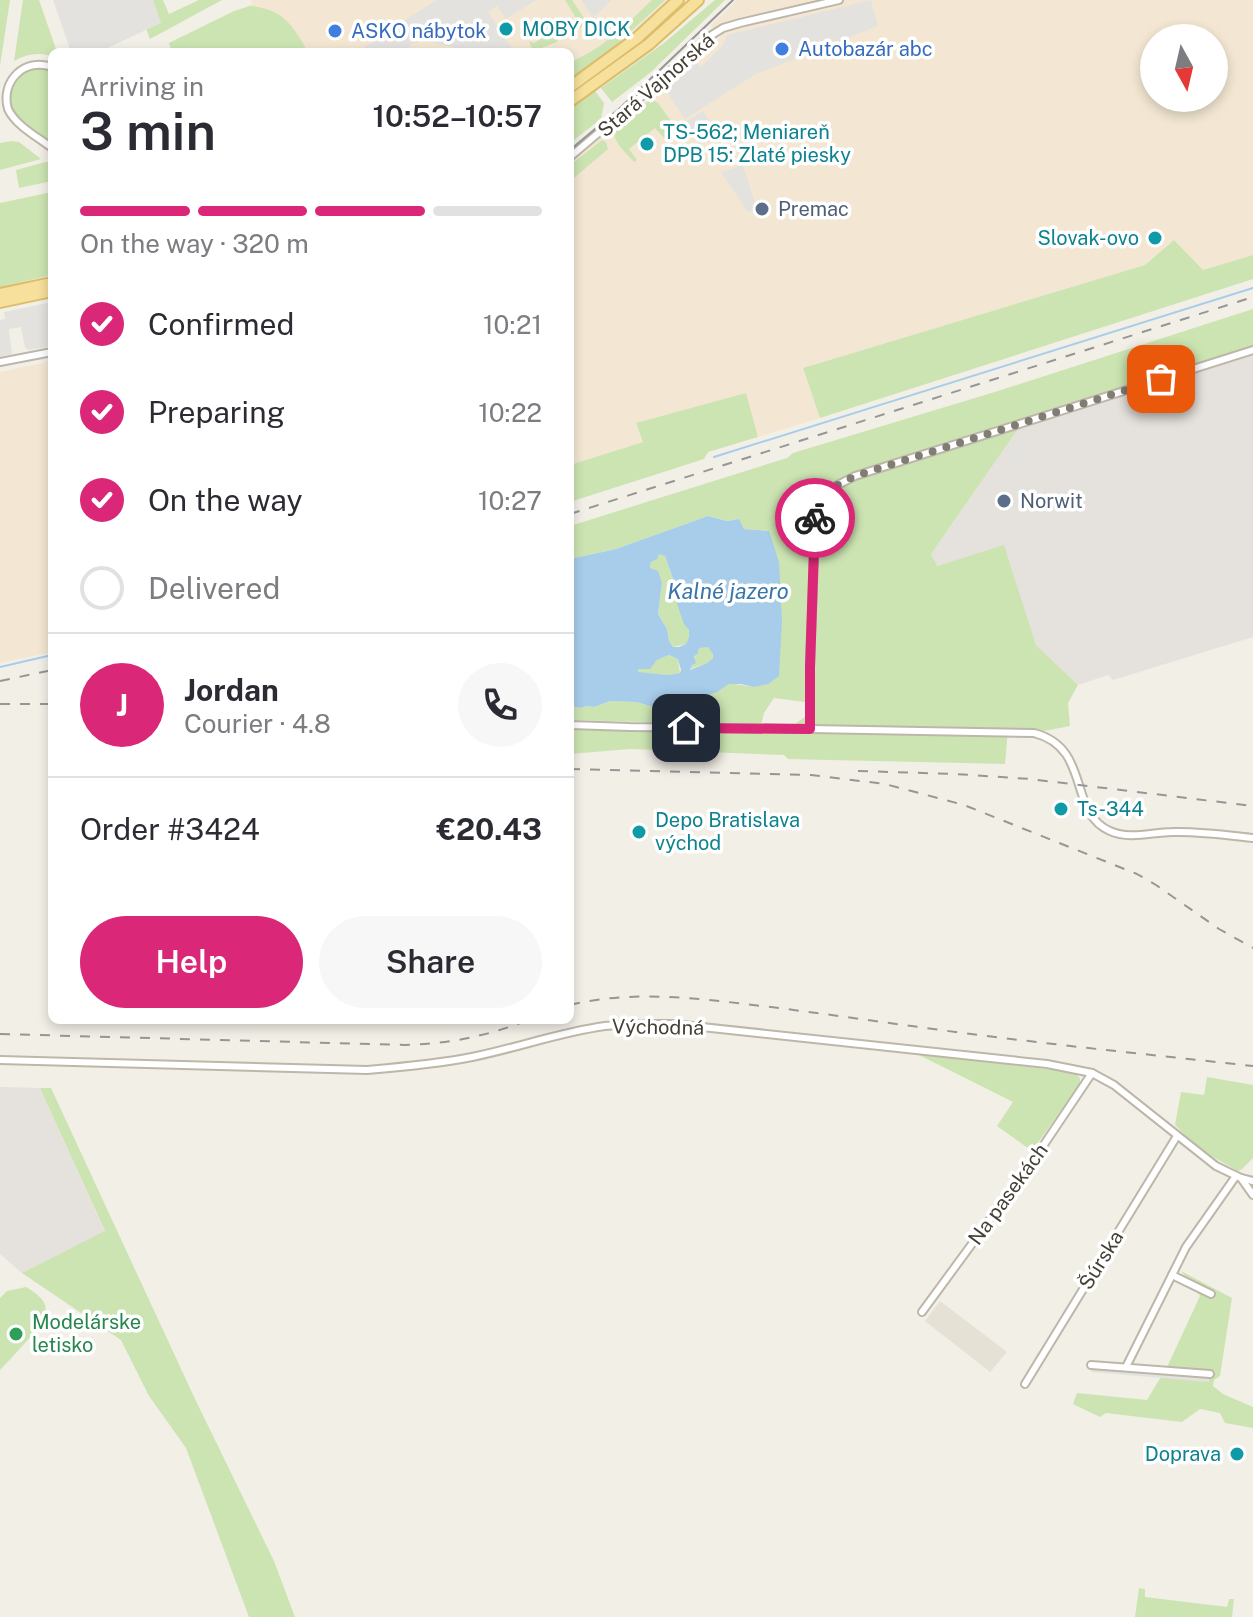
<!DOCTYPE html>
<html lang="en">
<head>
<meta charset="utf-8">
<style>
	body { margin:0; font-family:"Public Sans",sans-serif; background:#f7f7f7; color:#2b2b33; height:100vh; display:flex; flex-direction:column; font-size:30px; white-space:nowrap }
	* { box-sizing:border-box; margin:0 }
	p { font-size:26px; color:#7c7c81 }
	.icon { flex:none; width:44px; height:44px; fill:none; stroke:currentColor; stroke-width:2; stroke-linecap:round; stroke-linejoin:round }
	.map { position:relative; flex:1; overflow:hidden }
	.sheet { position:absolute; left:48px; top:48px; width:526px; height:976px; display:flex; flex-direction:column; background:#fff; border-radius:12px; box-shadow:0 4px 12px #0003 }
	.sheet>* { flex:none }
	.needle { width:52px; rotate:172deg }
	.tools { position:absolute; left:1140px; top:24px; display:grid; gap:16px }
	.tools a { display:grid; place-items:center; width:88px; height:88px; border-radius:50%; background:#fff; box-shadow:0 4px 12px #0003; font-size:40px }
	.pin { position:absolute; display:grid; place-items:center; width:68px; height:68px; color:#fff; margin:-34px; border-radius:16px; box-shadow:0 4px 12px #0006 }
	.courier { position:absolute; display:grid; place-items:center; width:80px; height:80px; margin:-40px; border:6px solid #db2777; border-radius:50%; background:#fff; color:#222; box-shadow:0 2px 10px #0007 }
	.overview em { font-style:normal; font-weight:600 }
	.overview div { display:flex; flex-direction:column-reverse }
	.overview { display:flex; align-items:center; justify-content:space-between; height:136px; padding:0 32px }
	h1 { font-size:52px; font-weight:600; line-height:60px }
	.bar { display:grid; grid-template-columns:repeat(4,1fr); gap:12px 8px; align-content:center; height:96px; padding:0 32px }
	.bar i { height:10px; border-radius:6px; background:#e1e1e2 }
	.bar .selected { background:#db2777 }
	.bar p { grid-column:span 4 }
	.line { display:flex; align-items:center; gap:20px; padding:0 32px; border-top:2px solid #e1e1e2 }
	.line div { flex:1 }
	.round { display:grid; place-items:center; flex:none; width:84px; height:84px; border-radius:42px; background:#f7f7f7 }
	ol { padding:0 32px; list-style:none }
	li { display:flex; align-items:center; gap:24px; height:88px }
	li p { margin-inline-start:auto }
	li .icon { padding:8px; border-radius:50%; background:#db2777; color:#fff; stroke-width:4 }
	li:last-child { color:#7c7c81 }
	li i { width:44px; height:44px; border:4px solid #e1e1e2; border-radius:50% }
	.primary-button { display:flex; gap:16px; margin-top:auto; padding:16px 32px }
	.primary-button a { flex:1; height:92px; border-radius:48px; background:#db2777; color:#fff; font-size:32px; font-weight:600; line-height:92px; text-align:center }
	.primary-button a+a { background:#f7f7f7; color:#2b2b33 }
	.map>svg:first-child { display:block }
	.residential { fill:#e6e1d5 }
	.commercial { fill:#f3e7d3; fill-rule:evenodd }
	.industrial { fill:#e5e1dc }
	.green { fill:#cce4b2 }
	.parking { fill:#e4e2df }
	.water { fill:#a7cdeb; fill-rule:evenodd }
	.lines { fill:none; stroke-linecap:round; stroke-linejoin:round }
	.stream { stroke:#a7cdeb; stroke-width:2 }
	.minor-casing { stroke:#bdb7aa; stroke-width:10 }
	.primary-casing { stroke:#dbbd6c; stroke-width:14 }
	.minor { stroke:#fff; stroke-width:6 }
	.primary { stroke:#f7e09b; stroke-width:10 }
	.tram { stroke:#969696; stroke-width:2 }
	.rail { stroke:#969696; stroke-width:2; stroke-dasharray:10 10; stroke-linecap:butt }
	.done { stroke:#827d74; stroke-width:8; stroke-dasharray:0 14.4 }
	.route { stroke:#db2777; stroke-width:10 }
	.culture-dot { fill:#0f9aa8; stroke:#fff; stroke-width:3 }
	.shop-dot { fill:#3f7fe0; stroke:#fff; stroke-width:3 }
	.service-dot { fill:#5c6f8a; stroke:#fff; stroke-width:3 }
	.leisure-dot { fill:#2e9e5b; stroke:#fff; stroke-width:3 }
	.labels { text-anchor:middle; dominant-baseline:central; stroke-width:7; stroke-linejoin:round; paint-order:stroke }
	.culture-label { font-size:20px; fill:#0d838f; stroke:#fff; text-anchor:start }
	.shop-label { font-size:20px; fill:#366cbe; stroke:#fff; text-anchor:start }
	.street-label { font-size:20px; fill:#454036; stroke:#fff }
	.service-label { font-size:20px; fill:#4e5e75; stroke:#fff; text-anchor:start }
	.leisure-label { font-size:20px; fill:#27864d; stroke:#fff; text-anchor:start }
	.water-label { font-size:22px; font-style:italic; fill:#3775a9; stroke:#fff }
</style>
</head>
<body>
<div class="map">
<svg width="1253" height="1617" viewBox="0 0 1253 1617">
	<rect width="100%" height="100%" fill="#f2efe7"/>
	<path class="residential" d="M940,1301L1007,1352L990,1372L925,1321Z"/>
	<g class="commercial">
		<path d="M251,0H668L627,37L570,78V52H172L169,43L252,4Z"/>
		<path d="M737,0H1253V255L1203,270L1174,240L1145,265L803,368L820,418L758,437L746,394L636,423L643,442L570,465V161L651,98L722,36L710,26ZM1154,38H1214V98H1154Z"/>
		<path d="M52,361V652L0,663V372Z"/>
	</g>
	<g class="industrial">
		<path d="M1253,346V637L1113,680L1108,675L1078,685L1036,645L1004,546L936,566L931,554L1027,416Z"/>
		<path d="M0,1087L40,1088L105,1232L22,1273L0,1254Z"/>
	</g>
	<g class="green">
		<path d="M0,0H10L0,66Z"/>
		<path d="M23,0H39L57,52H52V56C38,52 26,54 14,61Z"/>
		<path d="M135,0H163L169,14L199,0H222L150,39Z"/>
		<path d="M565,0H572L586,21L585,24L570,35L567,34L566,30L570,33L573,32L570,27L574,31L576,29L574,25L576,18Z"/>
		<path d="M652,0H665L606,54L570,79V62C603,49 627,24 652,0Z"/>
		<path d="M715,0H725L651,72L612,102L601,88L664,43Z"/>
		<path d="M250,6C283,9 292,24 308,52H172L169,43L234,11Z"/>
		<path d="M555,30H558L560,34L557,42L536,50L532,48L529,41L534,43Z"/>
		<path d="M32,68H43L52,71V144C35,131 5,116 10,90C13,78 21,73 32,68Z"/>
		<path d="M595,91L604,103L601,119L570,143V108Z"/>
		<path d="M653,100L658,103L676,128L664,138L655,128L629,149L637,160L634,162C626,153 614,143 613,130L647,102Z"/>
		<path d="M602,140L606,142L608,149L574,178H570V165Z"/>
		<path d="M11,141L19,142L41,159L0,170V143Z"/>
		<path d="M45,162H52V181L19,188L16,170Z"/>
		<path d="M52,192V275L0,287V203Z"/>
		<path d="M1174,240L1203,270L1253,255V279L820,418L803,368L1145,265Z"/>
		<path d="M1253,309V346L1027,416L931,554L937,566L1004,545L1036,645L1078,685L1068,703L1070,726L1044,731L1008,730L1005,764L788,759L784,755L630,749L570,754V728L757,732L792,726L805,717V702L774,698L764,713L761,725L570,720V706L580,708L587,706L594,707L610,701L636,702L654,707L686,703L689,698C705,696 716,692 729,683L753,687L769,531L744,529L738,519L727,521L708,516L616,549L570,559V526L787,458L793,453L998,391Z"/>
		<path d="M746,393L758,437L708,452L704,459L570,502V465L643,442L636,423Z"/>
		<path d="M659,554H662L665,556L676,587L675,598L689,630V637L686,644L673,647L669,641L667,629L658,614L662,583L650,569L651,562Z"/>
		<path d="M708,646L714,654L713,658L707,663L690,669L698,650L700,648Z"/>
		<path d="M669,655L678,659L680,673L668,675L638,673V669H649L657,660Z"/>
		<path d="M915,1053L1070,1072L1077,1075L1080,1078V1084L1032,1151L997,1126L1013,1102Z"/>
		<path d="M1207,1077L1253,1085V1158L1242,1169L1238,1171L1199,1149L1175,1125L1181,1092L1204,1095Z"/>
		<path d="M40,1088H51L195,1399L274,1561L295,1617H249L186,1448L149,1396L121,1340L22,1273L105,1231Z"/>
		<path d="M1181,1271L1232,1298L1220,1376L1214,1380L1213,1386L1223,1394L1253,1407V1428L1225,1423L1220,1413L1200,1409L1182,1422L1106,1413L1100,1417L1073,1404L1077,1393L1147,1400L1168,1365L1200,1296Z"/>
		<path d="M26,1287C54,1303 49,1315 31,1336C21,1348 10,1359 0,1370V1298L7,1291Z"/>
		<path d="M1139,1588L1145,1589V1597L1227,1607L1229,1599H1234L1232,1617H1135Z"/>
	</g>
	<g class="parking">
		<path d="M53,0H153L161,23L99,52H71Z"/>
		<path d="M436,0H536L506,19L497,6L488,12L514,52H473L425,41L411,44L407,52H357Z"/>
		<path d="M581,0H612L593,18Z"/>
		<path d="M871,0L878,26L756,74L685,119L670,97L666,86L694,60L701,67L723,45L727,35Z"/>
		<path d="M703,111L721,138L700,144L686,122Z"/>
		<path d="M743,165L757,210L748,212L721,172Z"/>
		<path d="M52,302V346L29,350L25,347L21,327L9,329L12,354L0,357V320L5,319L4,312Z"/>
		<path d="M1021,444L1030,449L1027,456L1015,473L1006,467Z"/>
		<path d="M1029,1156L1030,1159L926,1308L921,1309Z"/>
		<path d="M1091,1367L1209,1377V1382L1091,1372Z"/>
	</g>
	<path class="water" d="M708,516L727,521L739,519L744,529L769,531L779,562L782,621L779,676L768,684L753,687L741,684H729L717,692L703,697L690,698L687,703L654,707L636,702L610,701L594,707L587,706L580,708L570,706V559L616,549ZM659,554L665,556L676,587L675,598L684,624L689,630V637L686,644L679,647H673L669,641L667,629L658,614L662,583L658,571L650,568L651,562L657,559ZM708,647L713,654V658L707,663L690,670L692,665L696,663L694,657L698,653V650L700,648ZM669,655L678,659L681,670L680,673L668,675L638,672V669H650L657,660Z"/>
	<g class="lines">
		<g class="stream">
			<path d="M714,457L1253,288"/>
			<path d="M0,667L52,655"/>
		</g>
		<g class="minor-casing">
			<g id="minor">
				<path d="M52,67C25,57 0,81 8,109C16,126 38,137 52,148"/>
				<path d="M570,157L654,86L707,38L723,28L740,23L839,0"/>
				<path d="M0,362L52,352"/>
				<path d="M570,725L630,727L810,729V667L816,504L832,488L855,476L1253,350"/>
				<path d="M810,729L1034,733C1092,748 1067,812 1110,831C1130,840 1152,832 1172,832C1199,831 1226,835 1253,838"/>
				<path d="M0,1060L367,1070C402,1067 437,1064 472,1057C517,1048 560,1032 605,1026C628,1023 651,1024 674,1024L1047,1064L1092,1073L1114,1085L1216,1166L1241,1178L1253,1195"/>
				<path d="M1241,1178L1253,1181"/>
				<path d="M1172,1275L1211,1294"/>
				<path d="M922,1312L1035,1158L1092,1073"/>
				<path d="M1091,1365L1210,1374"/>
				<path d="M1126,1367L1186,1247L1236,1176"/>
				<path d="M1025,1384L1177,1136"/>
			</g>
		</g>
		<g class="primary-casing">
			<g id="primary">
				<path d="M570,87L637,38L678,0"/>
				<path d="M570,101L649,44L698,0"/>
				<path d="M0,294L52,283"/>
				<path d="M0,302L52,291"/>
			</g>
		</g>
		<use href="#minor" class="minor"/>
		<use href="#primary" class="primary"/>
		<path class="tram" d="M570,150L620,108L733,0"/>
		<g class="rail">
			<path d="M570,514L1253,297"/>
			<path d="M0,681L52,670"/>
			<path d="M0,704H52"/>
			<path d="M570,769L811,775L885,784L964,805L1137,874L1156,885L1219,929L1253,948"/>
			<path d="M858,771L955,774L1030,779L1253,806"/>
			<path d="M570,1005C628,991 687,997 745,1004C806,1011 866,1020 926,1028C1035,1043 1144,1054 1253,1066"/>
			<path d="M0,1034L405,1045C448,1044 488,1036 528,1020"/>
		</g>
	</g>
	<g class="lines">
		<path class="done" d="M815,518L816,504L832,488L855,476L1161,379"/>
		<path class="route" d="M686,728L810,729V667L815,518"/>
	</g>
	<g class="culture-dot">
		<circle cx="506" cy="29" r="8"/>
		<circle cx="647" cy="144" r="8"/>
		<circle cx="1155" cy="238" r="8"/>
		<circle cx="1061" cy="809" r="8"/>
		<circle cx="639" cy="832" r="8"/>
		<circle cx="1237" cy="1454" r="8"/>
	</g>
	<g class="shop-dot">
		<circle cx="335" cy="31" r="8"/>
		<circle cx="782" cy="49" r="8"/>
	</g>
	<g class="service-dot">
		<circle cx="762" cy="209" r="8"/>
		<circle cx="1004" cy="501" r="8"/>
	</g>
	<circle class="leisure-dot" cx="16" cy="1334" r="8"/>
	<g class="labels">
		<g class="culture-label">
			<text x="522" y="29">MOBY DICK</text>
			<text x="663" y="132">TS-562; Meniareň<tspan x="663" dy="23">DPB 15: Zlaté piesky</tspan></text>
			<text x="1139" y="238" text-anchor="end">Slovak-ovo</text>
			<text x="1077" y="809">Ts-344</text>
			<text x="655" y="820">Depo Bratislava<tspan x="655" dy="23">východ</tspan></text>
			<text x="1221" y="1454" text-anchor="end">Doprava</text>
		</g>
		<g class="shop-label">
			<text x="351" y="31">ASKO nábytok</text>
			<text x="798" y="49">Autobazár abc</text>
		</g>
		<g class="street-label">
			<text transform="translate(656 85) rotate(-41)">Stará Vajnorská</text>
			<text transform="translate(658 1027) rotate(1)">Východná</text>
			<text transform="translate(1008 1194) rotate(-54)">Na pasekách</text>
			<text transform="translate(1101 1260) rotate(-58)">Šúrska</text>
		</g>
		<g class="service-label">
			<text x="778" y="209">Premac</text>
			<text x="1020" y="501">Norwit</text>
		</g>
		<g class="leisure-label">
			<text x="32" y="1322">Modelárske<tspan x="32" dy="23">letisko</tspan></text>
		</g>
		<g class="water-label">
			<text x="728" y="591">Kalné jazero</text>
		</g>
	</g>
</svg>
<div class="tools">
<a><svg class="needle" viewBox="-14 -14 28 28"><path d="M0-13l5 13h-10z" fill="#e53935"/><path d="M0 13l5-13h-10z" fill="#7c7c81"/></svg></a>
</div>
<div class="pin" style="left:1161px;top:379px;background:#ea580c"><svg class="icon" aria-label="bag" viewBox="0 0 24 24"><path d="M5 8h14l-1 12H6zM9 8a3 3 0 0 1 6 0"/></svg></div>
<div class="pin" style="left:686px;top:728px;background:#1f2937"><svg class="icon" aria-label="home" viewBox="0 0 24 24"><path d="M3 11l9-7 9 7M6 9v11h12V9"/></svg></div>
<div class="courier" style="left:815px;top:518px"><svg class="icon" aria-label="bike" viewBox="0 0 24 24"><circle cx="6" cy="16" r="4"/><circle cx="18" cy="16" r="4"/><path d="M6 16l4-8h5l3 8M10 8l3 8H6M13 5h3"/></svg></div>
<section class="sheet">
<div class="overview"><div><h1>3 min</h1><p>Arriving in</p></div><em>10:52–10:57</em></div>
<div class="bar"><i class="selected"></i><i class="selected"></i><i class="selected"></i><i></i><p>On the way · 320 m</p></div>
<ol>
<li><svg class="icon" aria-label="check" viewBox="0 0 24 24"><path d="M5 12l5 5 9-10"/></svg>Confirmed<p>10:21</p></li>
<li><svg class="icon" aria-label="check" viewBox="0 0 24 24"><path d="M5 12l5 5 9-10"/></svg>Preparing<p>10:22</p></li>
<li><svg class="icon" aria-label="check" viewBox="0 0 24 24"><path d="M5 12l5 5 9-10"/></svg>On the way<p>10:27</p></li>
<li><i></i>Delivered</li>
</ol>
<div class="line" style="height:144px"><b class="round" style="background:#db2777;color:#fff">J</b><div><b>Jordan</b><p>Courier · 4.8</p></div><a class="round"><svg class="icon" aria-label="phone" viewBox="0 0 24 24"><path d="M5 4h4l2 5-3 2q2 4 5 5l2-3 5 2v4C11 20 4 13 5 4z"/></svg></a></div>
<div class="line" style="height:104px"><div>Order #3424</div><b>€20.43</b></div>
<div class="primary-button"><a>Help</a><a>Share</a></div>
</section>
</div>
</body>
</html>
